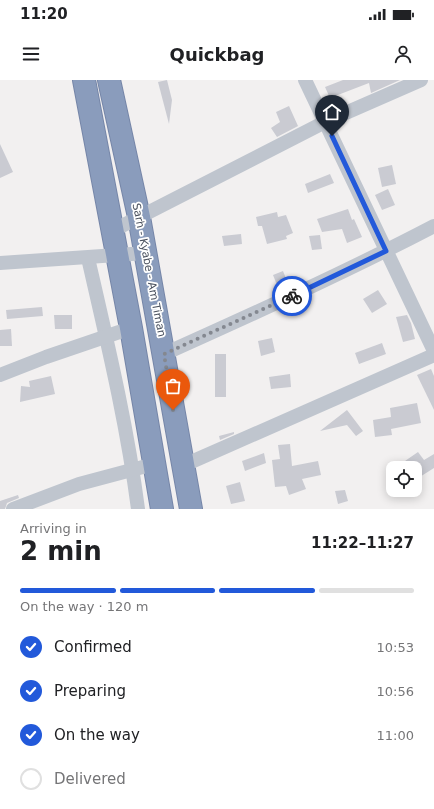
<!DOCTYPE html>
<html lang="en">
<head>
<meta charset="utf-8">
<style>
	body { margin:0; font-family:"DejaVu Sans",sans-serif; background:#f2f2f2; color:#202124; height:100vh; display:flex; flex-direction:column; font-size:15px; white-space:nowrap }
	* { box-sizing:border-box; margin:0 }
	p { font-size:13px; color:#757577 }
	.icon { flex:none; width:22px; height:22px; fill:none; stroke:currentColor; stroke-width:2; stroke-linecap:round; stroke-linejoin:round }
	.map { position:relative; height:429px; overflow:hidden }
	.sheet { display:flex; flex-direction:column; background:#fff; flex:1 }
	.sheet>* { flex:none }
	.buttons { position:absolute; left:386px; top:381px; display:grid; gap:8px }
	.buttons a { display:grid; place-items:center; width:36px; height:36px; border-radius:8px; background:#fff; box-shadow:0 2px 10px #0003; font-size:20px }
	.pin { position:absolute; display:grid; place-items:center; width:34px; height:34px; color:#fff; margin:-41px -17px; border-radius:50% 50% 50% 0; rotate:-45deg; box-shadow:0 0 4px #0007 }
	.pin .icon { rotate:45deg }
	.courier { position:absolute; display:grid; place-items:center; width:40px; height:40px; margin:-20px; border:3px solid #2259da; border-radius:50%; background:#fff; color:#222; box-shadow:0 1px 5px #0007 }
	.head em { font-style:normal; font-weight:700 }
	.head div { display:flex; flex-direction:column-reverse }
	.head { display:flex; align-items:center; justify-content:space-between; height:68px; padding:0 20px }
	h1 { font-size:26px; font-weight:700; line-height:30px }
	.bar { display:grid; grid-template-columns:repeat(4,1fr); gap:6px 4px; align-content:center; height:48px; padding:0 20px }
	.bar i { height:5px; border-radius:3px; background:#e0e0e0 }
	.bar .active { background:#2259da }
	.bar p { grid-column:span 4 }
	ol { padding:0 20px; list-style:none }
	li { display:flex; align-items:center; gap:12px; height:44px }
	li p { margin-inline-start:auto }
	li .icon { padding:4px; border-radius:50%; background:#2259da; color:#fff; stroke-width:4 }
	li:last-child { color:#757577 }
	li i { width:22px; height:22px; border:2px solid #e0e0e0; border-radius:50% }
	.status { display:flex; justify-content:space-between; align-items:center; height:28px; padding:0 20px; background:#fff; direction:ltr }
	.status svg { height:11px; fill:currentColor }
	header { display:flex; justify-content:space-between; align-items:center; height:52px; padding:0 20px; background:#fff; font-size:18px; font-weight:700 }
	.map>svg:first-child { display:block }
	.building { fill:#cacbd2 }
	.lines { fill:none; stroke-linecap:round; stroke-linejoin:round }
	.highway-casing { stroke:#7686a8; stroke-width:24 }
	.street { stroke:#bfc5ce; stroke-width:14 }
	.highway { stroke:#8a9cbc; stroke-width:22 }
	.done { stroke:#848890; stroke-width:4; stroke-dasharray:0 7.2 }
	.route { stroke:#2259da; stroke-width:5 }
	.labels { text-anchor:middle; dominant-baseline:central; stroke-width:3.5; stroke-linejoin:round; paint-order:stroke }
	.street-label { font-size:11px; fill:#49505d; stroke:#fff }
</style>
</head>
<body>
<div class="status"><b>11:20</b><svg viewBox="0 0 49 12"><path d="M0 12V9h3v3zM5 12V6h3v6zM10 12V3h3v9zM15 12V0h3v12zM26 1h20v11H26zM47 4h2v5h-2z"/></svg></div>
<header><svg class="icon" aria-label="menu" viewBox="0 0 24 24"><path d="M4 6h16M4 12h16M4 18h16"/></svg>Quickbag<svg class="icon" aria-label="person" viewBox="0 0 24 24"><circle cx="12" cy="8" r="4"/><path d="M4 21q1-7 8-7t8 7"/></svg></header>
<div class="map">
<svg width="434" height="429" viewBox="0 0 434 429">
	<rect width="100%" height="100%" fill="#f2f0f0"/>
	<g class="building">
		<path d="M167,0L172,20L169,44L158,2Z"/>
		<path d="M343,0H400L371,13L369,3L330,18L325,7Z"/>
		<path d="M289,26L298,46L300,45L277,57L271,48L280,42L276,32Z"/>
		<path d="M0,64L13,92L0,98Z"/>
		<path d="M392,85L396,104L382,107L378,88Z"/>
		<path d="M330,94L334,103L308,113L305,104Z"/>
		<path d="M388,109L395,125L382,130L375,115Z"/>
		<path d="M348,129L352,140L354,139L362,157L347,163L342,149L322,152L317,139Z"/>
		<path d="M277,132L278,137L286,135L293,153L286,156L287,159L267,164L262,146H258L256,137Z"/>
		<path d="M241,154L242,164L224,166L222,156Z"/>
		<path d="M320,155L322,169L312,170L309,156Z"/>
		<path d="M283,191L289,206L279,210L273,195Z"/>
		<path d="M378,210L387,224L372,233L363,219Z"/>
		<path d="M42,227L43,236L7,239L6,230Z"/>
		<path d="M54,235H72V249H55Z"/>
		<path d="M407,235L411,243L415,259L403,262L396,237Z"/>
		<path d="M11,249L12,266H0V250Z"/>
		<path d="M272,258L275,272L261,276L258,261Z"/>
		<path d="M382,263L386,274L359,284L355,273Z"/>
		<rect x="215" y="274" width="11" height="43"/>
		<path d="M431,289L434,296V330L417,295Z"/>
		<path d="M290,294L291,307L271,309L269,297Z"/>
		<path d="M51,296L55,314L20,322L21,306L30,307L29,301Z"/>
		<path d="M417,323L421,343L391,349L392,355L375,357L373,340L391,337L390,328Z"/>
		<path d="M347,330L363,351L356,356L347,345L320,351Z"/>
		<path d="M234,352V354L220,360L219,356Z"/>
		<path d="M290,364L292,386L318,381L321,395L302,399L306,409L289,415L286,406L275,407L272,380L280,379L278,365Z"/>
		<path d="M418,372L424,380L434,374V388L415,400V388H410L405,381Z"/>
		<path d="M264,373L266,383L245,391L242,381Z"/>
		<path d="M240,402L245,421L231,424L226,406Z"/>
		<path d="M345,410L348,421L338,424L335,411Z"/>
		<path d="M18,415L19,418L7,423L5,429H0V421Z"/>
	</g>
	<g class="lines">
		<g class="highway-casing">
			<g id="highway">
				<path d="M84,0L131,248L162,429"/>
				<path d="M109,0L139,137L191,429"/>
			</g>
		</g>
		<g class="street">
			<path d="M305,0L434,271"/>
			<path d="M112,151L325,42L421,0"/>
			<path d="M88,178C107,261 127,344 138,429"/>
			<path d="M0,183L146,173"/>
			<path d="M164,274C255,233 346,192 434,146"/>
			<path d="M0,295L46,277L131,248"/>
			<path d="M182,386L434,275"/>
			<path d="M13,429L79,404L154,384"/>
		</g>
		<use href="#highway" class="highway"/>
	</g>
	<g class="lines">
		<path class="done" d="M173,330L164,274L292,216"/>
		<path class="route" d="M292,216L386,171L332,56"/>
	</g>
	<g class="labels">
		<g class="street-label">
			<text transform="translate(149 190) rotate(79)">Sarh - Kyabe - Am Timan</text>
		</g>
	</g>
</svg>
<div class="buttons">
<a><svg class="icon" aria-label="locate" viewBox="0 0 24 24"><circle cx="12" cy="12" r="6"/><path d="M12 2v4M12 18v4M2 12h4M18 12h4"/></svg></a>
</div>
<div class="pin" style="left:173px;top:330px;background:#ea580c"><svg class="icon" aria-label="bag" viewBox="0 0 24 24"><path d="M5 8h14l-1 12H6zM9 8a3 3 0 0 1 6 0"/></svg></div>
<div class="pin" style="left:332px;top:56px;background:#1f2937"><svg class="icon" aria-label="home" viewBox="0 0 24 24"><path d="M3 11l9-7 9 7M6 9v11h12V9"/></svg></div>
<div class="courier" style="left:292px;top:216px"><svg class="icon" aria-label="bike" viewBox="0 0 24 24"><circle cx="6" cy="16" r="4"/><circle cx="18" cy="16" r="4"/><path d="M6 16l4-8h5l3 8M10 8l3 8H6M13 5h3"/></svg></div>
</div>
<section class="sheet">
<div class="head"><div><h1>2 min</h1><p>Arriving in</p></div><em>11:22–11:27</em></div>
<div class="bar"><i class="active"></i><i class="active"></i><i class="active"></i><i></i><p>On the way · 120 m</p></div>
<ol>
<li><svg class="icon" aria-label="check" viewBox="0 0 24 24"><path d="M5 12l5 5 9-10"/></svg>Confirmed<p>10:53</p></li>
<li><svg class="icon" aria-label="check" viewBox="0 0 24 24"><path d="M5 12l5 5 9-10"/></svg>Preparing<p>10:56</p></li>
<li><svg class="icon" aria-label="check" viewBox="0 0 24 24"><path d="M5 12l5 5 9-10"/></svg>On the way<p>11:00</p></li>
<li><i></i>Delivered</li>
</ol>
</section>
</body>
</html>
